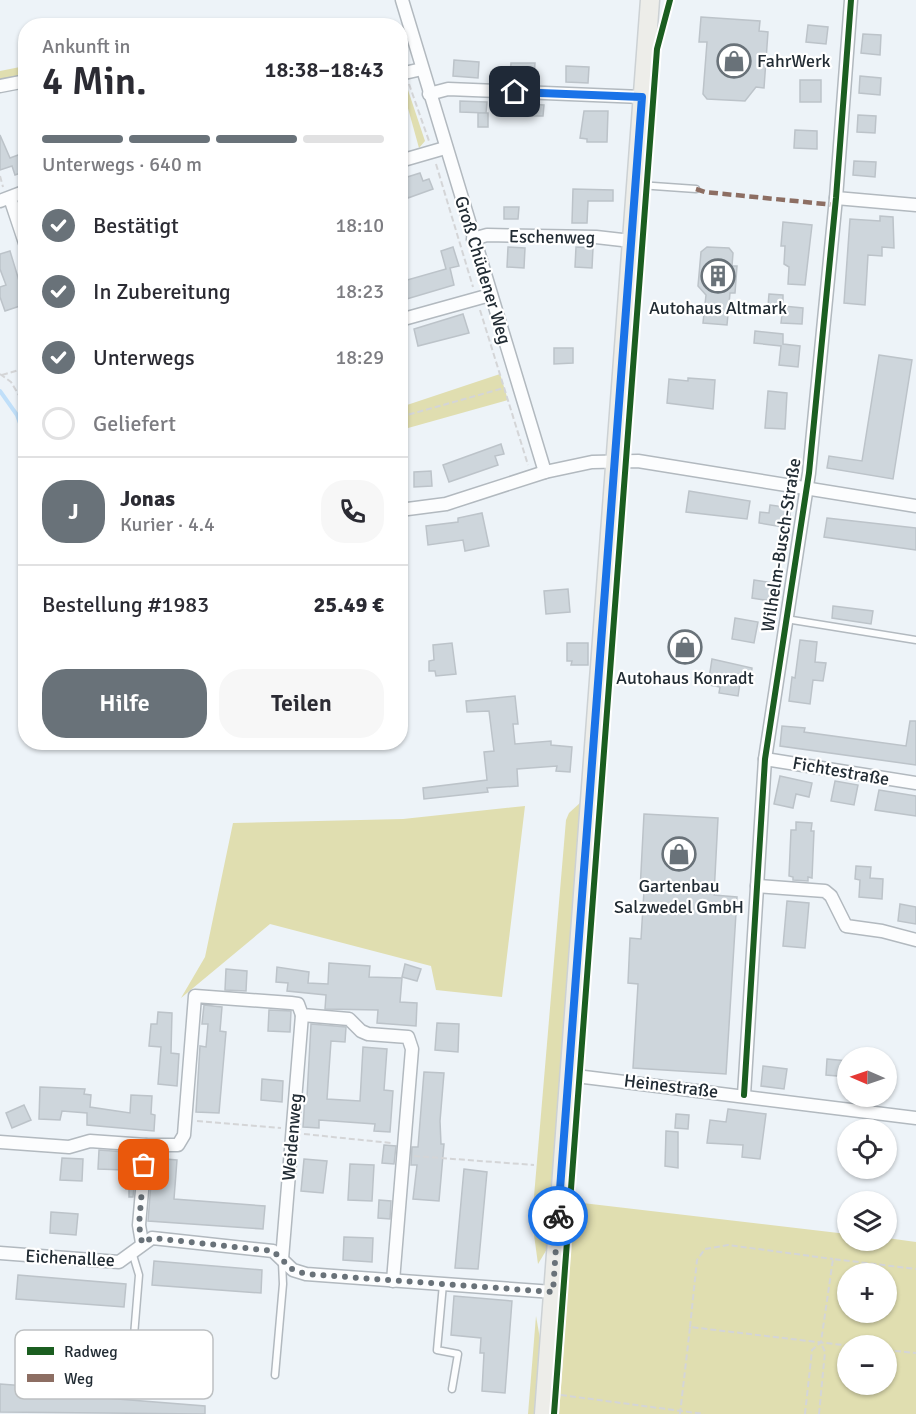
<!DOCTYPE html>
<html lang="de">
<head>
<meta charset="utf-8">
<style>
	body { margin:0; font-family:Signika,sans-serif; background:#f7f7f7; color:#2b2b33; height:100vh; display:flex; flex-direction:column; font-size:22px; white-space:nowrap }
	* { box-sizing:border-box; margin:0 }
	p { font-size:20px; color:#7c7c81 }
	.icon { flex:none; width:33px; height:33px; fill:none; stroke:currentColor; stroke-width:2; stroke-linecap:round; stroke-linejoin:round }
	.map { position:relative; flex:1; overflow:hidden }
	.sheet { position:absolute; left:18px; top:18px; width:390px; height:732px; display:flex; flex-direction:column; background:#fff; border-radius:24px; box-shadow:0 2px 4px #0004 }
	.sheet>* { flex:none }
	.needle { width:39px; rotate:272deg }
	.tools { position:absolute; left:837px; top:1047px; display:grid; gap:12px }
	.tools a { display:grid; place-items:center; width:60px; height:60px; border-radius:50%; background:#fff; box-shadow:0 2px 4px #0004; font-size:30px }
	.pin { position:absolute; display:grid; place-items:center; width:51px; height:51px; color:#fff; margin:-26px; border-radius:12px; box-shadow:0 3px 9px #0006 }
	.courier { position:absolute; display:grid; place-items:center; width:60px; height:60px; margin:-30px; border:4px solid #1a73e8; border-radius:50%; background:#fff; color:#222; box-shadow:0 2px 8px #0007 }
	.summary em { font-style:normal; font-weight:600 }
	.summary div { display:flex; flex-direction:column-reverse }
	.summary { display:flex; align-items:center; justify-content:space-between; height:102px; padding:0 24px }
	h1 { font-size:39px; font-weight:600; line-height:45px }
	.bar { display:grid; grid-template-columns:repeat(4,1fr); gap:9px 6px; align-content:center; height:72px; padding:0 24px }
	.bar i { height:8px; border-radius:4px; background:#e1e1e2 }
	.bar .on { background:#697279 }
	.bar p { grid-column:span 4 }
	.line { display:flex; align-items:center; gap:15px; padding:0 24px; border-top:2px solid #e1e1e2 }
	.line div { flex:1 }
	.round { display:grid; place-items:center; flex:none; width:63px; height:63px; border-radius:24px; background:#f7f7f7 }
	ol { padding:0 24px; list-style:none }
	li { display:flex; align-items:center; gap:18px; height:66px }
	li p { margin-inline-start:auto }
	li .icon { padding:6px; border-radius:50%; background:#697279; color:#fff; stroke-width:4 }
	li:last-child { color:#7c7c81 }
	li i { width:33px; height:33px; border:3px solid #e1e1e2; border-radius:50% }
	.action { display:flex; gap:12px; margin-top:auto; padding:12px 24px }
	.action a { flex:1; height:69px; border-radius:24px; background:#697279; color:#fff; font-size:24px; font-weight:600; line-height:69px; text-align:center }
	.action a+a { background:#f7f7f7; color:#2b2b33 }
	.map>svg:first-child { display:block }
	.green { fill:#e0deb0; fill-rule:evenodd }
	.lines { fill:none; stroke-linecap:round; stroke-linejoin:round }
	.stream { stroke:#c0dff9; stroke-width:4 }
	.building { fill:#ced6dc; stroke:#bcc3c9; stroke-width:1.5 }
	.lane-casing { stroke:#b2b9bf; stroke-width:9 }
	.street-casing { stroke:#b2b9bf; stroke-width:15 }
	.primary-casing { stroke:#ccd1d4; stroke-width:21 }
	.path { stroke:#d4d5d7; stroke-width:2; stroke-dasharray:6 3; stroke-linecap:butt }
	.lane { stroke:#fcfdfe; stroke-width:6 }
	.street { stroke:#fcfdfe; stroke-width:12 }
	.primary { stroke:#edede9; stroke-width:18 }
	.quiet { stroke:#8d6e63; stroke-width:4.5; stroke-dasharray:9 4.5; stroke-linecap:butt }
	.cycleway-casing { stroke:#fff; stroke-width:10 }
	.cycleway { stroke:#1b5e20; stroke-width:6 }
	.done { stroke:#697279; stroke-width:6; stroke-dasharray:0 10.8 }
	.route { stroke:#1a73e8; stroke-width:8 }
	.labels { text-anchor:middle; dominant-baseline:central; stroke-width:4.5; stroke-linejoin:round; paint-order:stroke }
	.poi-label { font-size:18px; fill:#222c34; stroke:#fff }
	.street-label { font-size:18px; fill:#222c34; stroke:#fff }
	.key { fill:#fff; stroke:#bdc0c2; stroke-width:1.5 }
	.key-label { font-size:16px; fill:#222c34 }
</style>
</head>
<body>
<div class="map">
<svg width="916" height="1414" viewBox="0 0 916 1414">
	<rect width="100%" height="100%" fill="#edf3f8"/>
	<g class="green">
		<path d="M25,66V78L0,81V71Z"/>
		<path d="M401,85L408,90L425,141L419,148L406,101H401Z"/>
		<path d="M500,374L508,400L401,430V407Z"/>
		<path d="M581,802L550,1244L538,1264L532,1220L566,820L569,813Z"/>
		<path d="M525,806L502,997L436,990L431,966L270,924L181,998L205,957L233,823L403,819Z"/>
		<path d="M574,1202L847,1234L848,1240H886L887,1238L916,1242V1414H559ZM848,1274H886V1312H848ZM848,1346H886V1384H848Z"/>
		<path d="M536,1316L542,1350L537,1414H528Z"/>
	</g>
	<g class="lines">
		<path class="stream" d="M0,391L17,415L26,440"/>
	</g>
	<g class="building">
		<path d="M701,17L760,21L759,31L768,32L764,88L756,87L745,101L707,99L703,94L707,42H699Z"/>
		<path d="M808,25L828,27L826,44L806,42Z"/>
		<path d="M863,34L881,35L880,55L861,53Z"/>
		<path d="M454,60L479,62L478,78L453,76Z"/>
		<path d="M511,63H535L534,80L510,79Z"/>
		<path d="M566,66L589,67L588,83L566,82Z"/>
		<path d="M860,76L881,78L880,95L859,93Z"/>
		<rect x="800" y="80" width="21" height="22"/>
		<path d="M460,101L487,102L486,113L460,112Z"/>
		<path d="M528,104L544,105L543,116H528Z"/>
		<path d="M584,111H608L607,142H587V139L580,138Z"/>
		<rect x="478" y="113" width="10" height="14"/>
		<path d="M858,115L876,116L875,133L857,132Z"/>
		<path d="M795,130L817,131V149L794,148Z"/>
		<path d="M0,135L10,158L26,152V171L15,175L12,166L0,170Z"/>
		<path d="M854,161L876,162L875,177L853,175Z"/>
		<path d="M420,173L423,181L429,179L433,189L408,198L401,179Z"/>
		<path d="M573,189L613,190V201H588L587,223H572Z"/>
		<path d="M504,207H519L518,219H504Z"/>
		<path d="M880,216L893,217L894,248L882,247V256L868,255L865,305L844,303L850,219L880,221Z"/>
		<path d="M783,222L812,225L805,285L788,284L789,267L784,264L785,246H781Z"/>
		<path d="M453,247L459,266L450,268L454,285L400,301V282L446,269L441,251Z"/>
		<path d="M508,247L525,248L524,268L507,267Z"/>
		<path d="M576,247L593,248L592,268L575,267Z"/>
		<path d="M707,247L729,248L733,253L732,266H737L735,293H730L727,325L703,323L706,295L698,286L701,252Z"/>
		<path d="M10,251L26,304L5,311L0,297V287L6,285L0,269V254Z"/>
		<path d="M769,294L783,295V306H768Z"/>
		<path d="M783,306L803,308L802,324L781,323Z"/>
		<path d="M463,314L469,333L418,346L414,329Z"/>
		<path d="M755,331L783,334V344L800,346L798,367L779,365L781,346L754,343Z"/>
		<path d="M554,348H573V363L554,364Z"/>
		<path d="M879,355L912,360L893,479L827,468L829,456L862,461Z"/>
		<path d="M688,378L715,380L713,409L667,403L669,379L688,381Z"/>
		<path d="M768,391L787,393L785,429L765,428Z"/>
		<path d="M501,444L504,454L495,456L498,465L449,482L443,465Z"/>
		<path d="M431,471L432,486L414,487V472Z"/>
		<path d="M689,491L750,501L747,519L686,512Z"/>
		<path d="M770,505L791,508L788,528L759,523L760,512L769,513Z"/>
		<path d="M482,513L489,546L465,551L463,540L428,545L426,526L458,522V518Z"/>
		<path d="M827,518L916,528V550L824,537Z"/>
		<path d="M754,580L774,583L771,601L752,598Z"/>
		<path d="M568,589L570,612L546,614L544,591Z"/>
		<path d="M833,606L873,611L871,624L832,618Z"/>
		<path d="M735,618L758,622L754,643L732,639Z"/>
		<path d="M800,640L817,642L815,662L826,663L823,681L813,680L810,704L789,701L792,677L795,678Z"/>
		<path d="M452,643L456,674L436,676L435,671H429V661L434,660L433,645Z"/>
		<path d="M567,643H588V665H571L572,661H567Z"/>
		<path d="M712,659L752,668L750,685L740,683L738,696L719,693L720,687L708,685Z"/>
		<path d="M515,696L518,724H513L515,744L551,741V745L572,747L570,772L556,771L557,766L517,769L518,786L487,788L488,792L424,799L423,788L487,780L484,752L494,751L489,711L467,712L466,701Z"/>
		<path d="M910,721H916V765L780,746L782,726L805,728L804,732L906,746Z"/>
		<path d="M780,776L812,783L809,797L796,794L793,808L774,804Z"/>
		<path d="M835,781L858,785L854,805L831,801Z"/>
		<path d="M879,790L916,796V816L875,810Z"/>
		<path d="M644,814L718,818L714,895L737,897L726,1074L633,1068L638,984L628,983L630,938L641,939L644,891H640Z"/>
		<path d="M796,822L812,823L811,831H814L812,878L808,877V881L793,880V877L789,876L791,830H796Z"/>
		<path d="M856,866L871,867L870,878L883,879L882,899L859,897L860,880L855,879Z"/>
		<path d="M787,901L809,903L805,948L783,946Z"/>
		<path d="M900,904L916,907V924L898,921Z"/>
		<path d="M329,963L370,966L369,977L402,978L400,1002L417,1003L416,1026L377,1023L378,1010L325,1009L326,995L287,991L288,983L276,982L277,967L309,972L308,983L328,984Z"/>
		<path d="M405,964L421,969L417,981L402,977Z"/>
		<path d="M226,969L247,971L246,991L225,990Z"/>
		<path d="M204,1005L222,1007L220,1031L226,1032L219,1113L196,1112L200,1046L206,1047L208,1024H202Z"/>
		<path d="M269,1010L291,1011L290,1032L268,1031Z"/>
		<path d="M158,1012L172,1013L171,1053L179,1054L177,1086L158,1084L161,1047L149,1046L151,1024H157Z"/>
		<path d="M437,1023L459,1024L458,1052L435,1050Z"/>
		<path d="M311,1024L346,1027L345,1042L331,1041L327,1099L360,1101L363,1047L387,1049L384,1090L393,1091L390,1132L374,1131L375,1124L319,1120V1128L303,1127L305,1097H307Z"/>
		<path d="M827,1059L848,1061V1077L826,1075Z"/>
		<path d="M763,1066L787,1069L784,1089L761,1086Z"/>
		<path d="M424,1072L444,1073L440,1121L441,1144H444L439,1201L413,1199L417,1165H411L412,1147H418Z"/>
		<path d="M262,1079L283,1081L282,1102L261,1100Z"/>
		<path d="M40,1087L85,1089L84,1094L91,1095L90,1107L130,1113L131,1095L152,1096L151,1114L155,1115L154,1131L87,1125V1113L62,1111L60,1120L39,1119Z"/>
		<path d="M24,1105L31,1120L12,1128L6,1113Z"/>
		<path d="M728,1109L766,1114L760,1159L742,1157L743,1145L707,1143L710,1120L726,1122Z"/>
		<path d="M676,1114L689,1115L688,1129L675,1128Z"/>
		<path d="M666,1131L678,1132V1168L665,1166Z"/>
		<path d="M384,1145L396,1146L394,1164L382,1163Z"/>
		<path d="M99,1150L125,1152L124,1170L98,1169Z"/>
		<path d="M62,1158L83,1159L82,1181L60,1180Z"/>
		<path d="M153,1158L177,1160L174,1199L265,1206L263,1229L148,1221Z"/>
		<path d="M304,1159L327,1161L323,1193L301,1191Z"/>
		<path d="M350,1164L374,1165L372,1201L348,1200Z"/>
		<path d="M464,1169L487,1172L478,1269L455,1268Z"/>
		<path d="M126,1177H135L133,1197H129V1189H126Z"/>
		<path d="M379,1200L391,1201L390,1219L378,1218Z"/>
		<path d="M51,1212L78,1214L76,1235L50,1233Z"/>
		<path d="M344,1237L373,1238L372,1262L343,1260Z"/>
		<path d="M154,1261L262,1270L261,1293L152,1285Z"/>
		<path d="M18,1275L126,1284L124,1307L16,1299Z"/>
		<path d="M454,1296L512,1301L505,1393L482,1391L484,1353H480L481,1338L451,1335Z"/>
		<path d="M0,1384L93,1391V1397L205,1406V1414L0,1412Z"/>
	</g>
	<g class="lines">
		<g class="lane-casing">
			<g id="lane">
				<path d="M639,185L696,189"/>
				<path d="M786,619L916,640"/>
				<path d="M443,1284L437,1350L458,1354L452,1389"/>
				<path d="M132,1360L139,1275L133,1255"/>
				<path d="M275,1375L283,1284L282,1262"/>
			</g>
		</g>
		<g class="street-casing">
			<g id="street">
				<path d="M402,0L545,472L592,462L638,461L916,506"/>
				<path d="M400,74L422,69"/>
				<path d="M0,86L26,81"/>
				<path d="M429,94L448,89L642,97"/>
				<path d="M400,161L445,148"/>
				<path d="M10,198L26,246"/>
				<path d="M836,198L916,205"/>
				<path d="M0,201L26,191"/>
				<path d="M473,239L487,235L596,237L631,241"/>
				<path d="M400,320L490,295"/>
				<path d="M400,510L446,504L545,472"/>
				<path d="M765,759L916,783"/>
				<path d="M757,886L825,891L831,896L846,926L882,931L916,940"/>
				<path d="M568,1075L916,1118"/>
				<path d="M744,1095L765,759L809,473L836,198L851,0"/>
				<path d="M0,1142L69,1147L90,1141L146,1145"/>
				<path d="M142,1243L139,1225L146,1145H178L184,1135L195,996L291,1003L298,1004L302,1015L349,1019L361,1031L368,1034L408,1037L412,1049L393,1281"/>
				<path d="M0,1253L119,1262L152,1238L273,1251L293,1270L306,1274L553,1292"/>
				<path d="M282,1259L302,1015"/>
			</g>
		</g>
		<g class="primary-casing">
			<path id="primary" d="M544,1414L650,0"/>
		</g>
		<g class="path">
			<path d="M409,84L429,141"/>
			<path d="M436,164L473,287"/>
			<path d="M0,176L3,187"/>
			<path d="M480,310L528,465"/>
			<path d="M0,374L11,382L26,407"/>
			<path d="M2,375L26,368"/>
			<path d="M400,417L504,388"/>
			<path d="M197,1121L281,1128"/>
			<path d="M304,1134L391,1143"/>
			<path d="M414,1156L534,1165"/>
			<path d="M690,1327L697,1260L705,1249L728,1245L833,1259"/>
			<path d="M886,1350L916,1353"/>
			<path d="M561,1395L704,1414"/>
			<path d="M680,1414L690,1327L851,1346"/>
			<path d="M805,1414L812,1350L821,1342L833,1259L916,1269"/>
			<path d="M819,1414L825,1352L821,1343"/>
		</g>
		<use href="#lane" class="lane"/>
		<use href="#street" class="street"/>
		<use href="#primary" class="primary"/>
		<path class="quiet" d="M696,189L705,192L835,205"/>
		<g class="cycleway-casing">
			<g id="cycleway">
				<path d="M744,1095L765,759L809,473L836,198L851,0"/>
				<path d="M554,1414L657,49L670,0"/>
			</g>
		</g>
		<use href="#cycleway" class="cycleway"/>
	</g>
	<g class="lines">
		<path class="done" d="M144,1165L139,1225L142,1243L152,1238L273,1251L293,1270L306,1274L553,1292L558,1216"/>
		<path class="route" d="M515,92L642,97L558,1216"/>
	</g>
	<defs>
		<g id="shop-ring" transform="scale(1.725)"><circle r="9.5" fill="#fff" stroke="#697279" stroke-width="1.5"/><path d="M-5-2.5h2.3a2.7 3.5 0 0 1 5.4 0H5L5.5 6h-11ZM-1.5-2.5h3a1.5 2.3 0 0 0-3 0Z" fill="#697279"/></g>
		<g id="building-ring" transform="scale(1.725)"><circle r="9.5" fill="#fff" stroke="#697279" stroke-width="1.5"/><path d="M-4-6H4V6H1V3H-1V6H-4ZM-2.5-4.3h1.7v1.8h-1.7ZM.8-4.3h1.7v1.8H.8ZM-2.5-1h1.7V.8h-1.7ZM.8-1h1.7V.8H.8Z" fill="#697279"/></g>
	</defs>
	<g fill-rule="evenodd">
		<use href="#shop-ring" x="734" y="61"/>
		<use href="#building-ring" x="718" y="276"/>
		<use href="#shop-ring" x="685" y="647"/>
		<use href="#shop-ring" x="679" y="854"/>
	</g>
	<g class="labels">
		<g class="poi-label">
			<text x="757" y="61" text-anchor="start">FahrWerk</text>
			<text x="718" y="308">Autohaus Altmark</text>
			<text x="685" y="678">Autohaus Konradt</text>
			<text x="679" y="886">Gartenbau<tspan x="679" dy="21">Salzwedel GmbH</tspan></text>
		</g>
		<g class="street-label">
			<text transform="translate(552 237) rotate(1)">Eschenweg</text>
			<text transform="translate(483 270) rotate(73)">Groß Chüdener Weg</text>
			<text transform="translate(781 545) rotate(-81)">Wilhelm-Busch-Straße</text>
			<text transform="translate(841 771) rotate(10)">Fichtestraße</text>
			<text transform="translate(671 1086) rotate(7)">Heinestraße</text>
			<text transform="translate(292 1137) rotate(-85)">Weidenweg</text>
			<text transform="translate(70 1258) rotate(3)">Eichenallee</text>
		</g>
	</g>
	<rect x="15" y="1330" width="198" height="69" rx="9" class="key"/>
	<rect x="27" y="1347" width="27" height="8" fill="#1b5e20"/>
	<rect x="27" y="1374" width="27" height="8" fill="#8d6e63"/>
	<g class="key-label">
		<text x="64" y="1357">Radweg</text>
		<text x="64" y="1384">Weg</text>
	</g>
</svg>
<div class="tools">
<a><svg class="needle" viewBox="-14 -14 28 28"><path d="M0-13l5 13h-10z" fill="#e53935"/><path d="M0 13l5-13h-10z" fill="#7c7c81"/></svg></a>
<a><svg class="icon" aria-label="locate" viewBox="0 0 24 24"><circle cx="12" cy="12" r="6"/><path d="M12 2v4M12 18v4M2 12h4M18 12h4"/></svg></a>
<a><svg class="icon" aria-label="layers" viewBox="0 0 24 24"><path d="M12 4l9 5-9 5-9-5zM3 14l9 5 9-5"/></svg></a>
<a>+</a>
<a>−</a>
</div>
<div class="pin" style="left:144px;top:1165px;background:#ea580c"><svg class="icon" aria-label="bag" viewBox="0 0 24 24"><path d="M5 8h14l-1 12H6zM9 8a3 3 0 0 1 6 0"/></svg></div>
<div class="pin" style="left:515px;top:92px;background:#1f2937"><svg class="icon" aria-label="home" viewBox="0 0 24 24"><path d="M3 11l9-7 9 7M6 9v11h12V9"/></svg></div>
<div class="courier" style="left:558px;top:1216px"><svg class="icon" aria-label="bike" viewBox="0 0 24 24"><circle cx="6" cy="16" r="4"/><circle cx="18" cy="16" r="4"/><path d="M6 16l4-8h5l3 8M10 8l3 8H6M13 5h3"/></svg></div>
<section class="sheet">
<div class="summary"><div><h1>4 Min.</h1><p>Ankunft in</p></div><em>18:38–18:43</em></div>
<div class="bar"><i class="on"></i><i class="on"></i><i class="on"></i><i></i><p>Unterwegs · 640 m</p></div>
<ol>
<li><svg class="icon" aria-label="check" viewBox="0 0 24 24"><path d="M5 12l5 5 9-10"/></svg>Bestätigt<p>18:10</p></li>
<li><svg class="icon" aria-label="check" viewBox="0 0 24 24"><path d="M5 12l5 5 9-10"/></svg>In Zubereitung<p>18:23</p></li>
<li><svg class="icon" aria-label="check" viewBox="0 0 24 24"><path d="M5 12l5 5 9-10"/></svg>Unterwegs<p>18:29</p></li>
<li><i></i>Geliefert</li>
</ol>
<div class="line" style="height:108px"><b class="round" style="background:#697279;color:#fff">J</b><div><b>Jonas</b><p>Kurier · 4.4</p></div><a class="round"><svg class="icon" aria-label="phone" viewBox="0 0 24 24"><path d="M5 4h4l2 5-3 2q2 4 5 5l2-3 5 2v4C11 20 4 13 5 4z"/></svg></a></div>
<div class="line" style="height:78px"><div>Bestellung #1983</div><b>25.49 €</b></div>
<div class="action"><a>Hilfe</a><a>Teilen</a></div>
</section>
</div>
</body>
</html>
